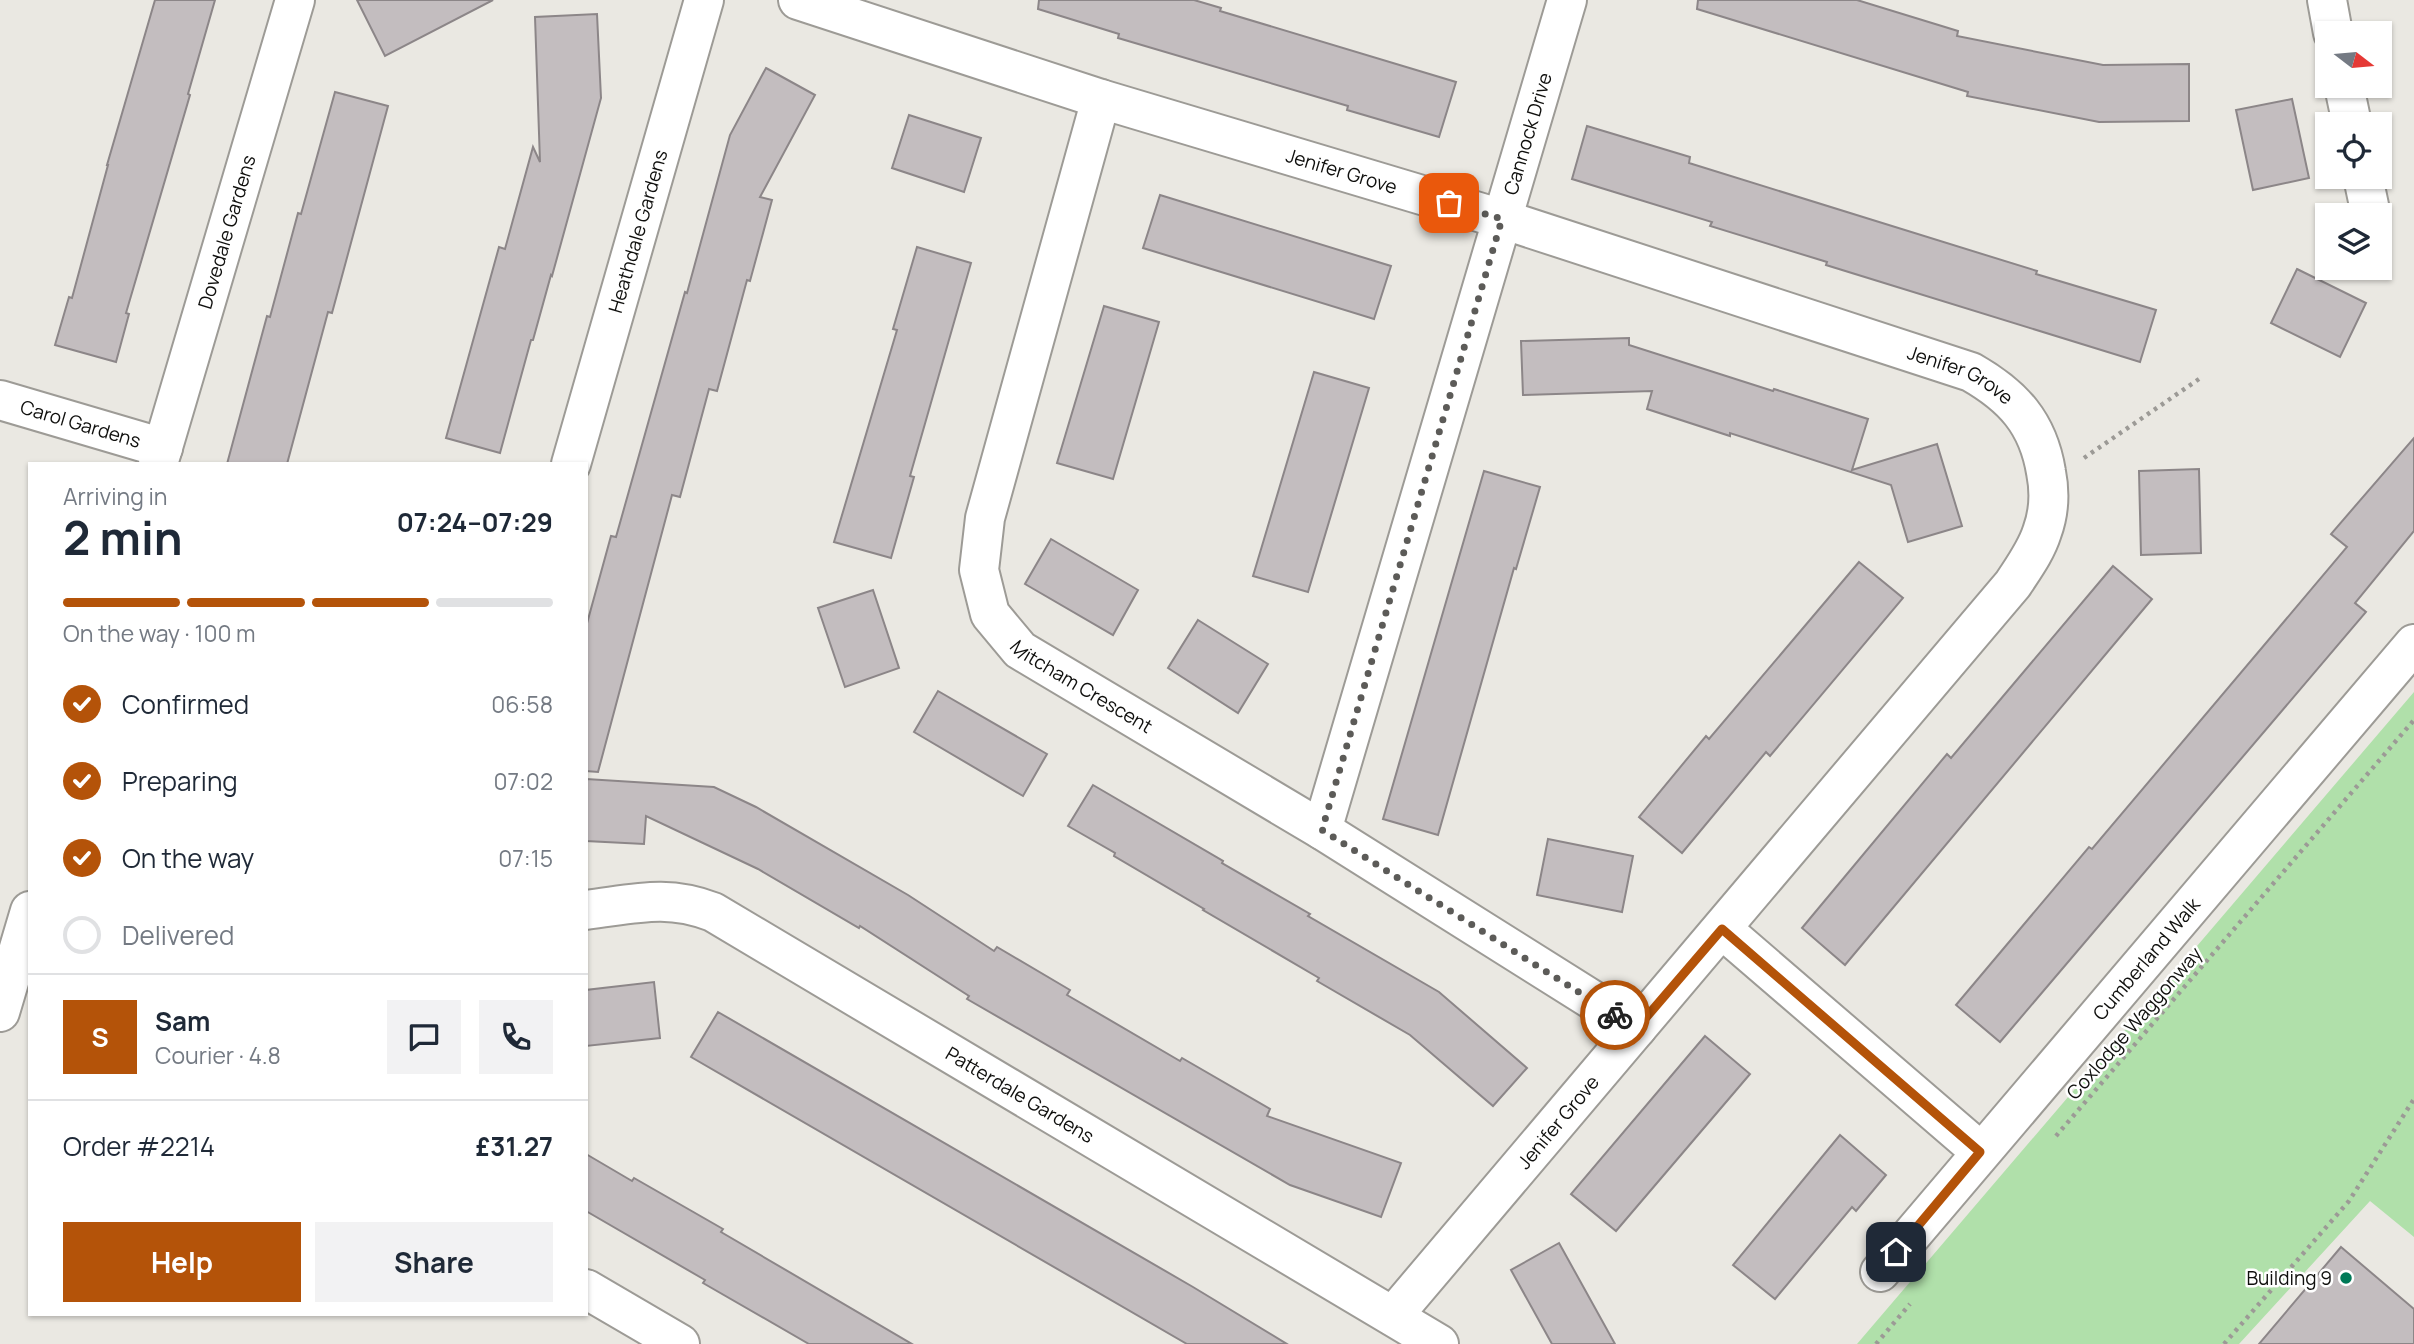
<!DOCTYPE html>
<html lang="en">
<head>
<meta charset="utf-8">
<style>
	body { margin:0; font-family:Manrope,sans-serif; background:#f2f2f3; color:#1f2937; height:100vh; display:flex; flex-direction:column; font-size:26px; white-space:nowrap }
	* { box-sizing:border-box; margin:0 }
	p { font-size:23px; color:#747a83 }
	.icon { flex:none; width:38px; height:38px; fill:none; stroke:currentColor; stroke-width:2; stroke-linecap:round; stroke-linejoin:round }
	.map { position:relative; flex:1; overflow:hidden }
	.sheet { position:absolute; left:28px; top:462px; width:560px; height:854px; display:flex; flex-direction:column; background:#fff; border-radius:0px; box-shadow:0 2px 5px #0004 }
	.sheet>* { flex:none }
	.needle { width:46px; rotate:106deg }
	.controls { position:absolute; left:2315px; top:21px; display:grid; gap:14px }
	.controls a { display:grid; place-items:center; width:77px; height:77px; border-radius:0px; background:#fff; box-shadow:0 2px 5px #0004; font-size:35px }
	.pin { position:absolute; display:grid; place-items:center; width:60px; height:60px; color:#fff; margin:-30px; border-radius:14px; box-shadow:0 4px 10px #0006 }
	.courier { position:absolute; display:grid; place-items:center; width:70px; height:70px; margin:-35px; border:5px solid #b45309; border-radius:50%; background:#fff; color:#222; box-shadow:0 2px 9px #0007 }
	.headline em { font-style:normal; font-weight:700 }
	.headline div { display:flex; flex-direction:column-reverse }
	.headline { display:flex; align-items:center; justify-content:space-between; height:119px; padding:0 35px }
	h1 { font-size:46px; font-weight:700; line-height:52px }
	.bar { display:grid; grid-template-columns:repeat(4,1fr); gap:10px 7px; align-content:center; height:84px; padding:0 35px }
	.bar i { height:9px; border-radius:5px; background:#e0e1e3 }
	.bar .active { background:#b45309 }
	.bar p { grid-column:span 4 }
	.line { display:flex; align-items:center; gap:18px; padding:0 35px; border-top:2px solid #e0e1e3 }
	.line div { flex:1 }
	.round { display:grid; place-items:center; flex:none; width:74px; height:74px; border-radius:0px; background:#f2f2f3 }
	ol { padding:0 35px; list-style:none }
	li { display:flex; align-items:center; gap:21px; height:77px }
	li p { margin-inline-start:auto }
	li .icon { padding:7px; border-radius:50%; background:#b45309; color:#fff; stroke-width:4 }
	li:last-child { color:#747a83 }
	li i { width:38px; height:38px; border:4px solid #e0e1e3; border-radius:50% }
	.button { display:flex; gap:14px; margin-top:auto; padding:14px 35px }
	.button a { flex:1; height:80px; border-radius:0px; background:#b45309; color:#fff; font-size:28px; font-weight:700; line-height:80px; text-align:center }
	.button a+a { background:#f2f2f3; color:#1f2937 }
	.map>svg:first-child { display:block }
	.green { fill:#b0e0aa }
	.building { fill:#c3bdbf; stroke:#8c8688; stroke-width:2 }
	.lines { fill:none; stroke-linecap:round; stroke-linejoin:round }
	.minor-casing { stroke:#9d9b96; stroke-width:42 }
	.path { stroke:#9c9a96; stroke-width:4.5; stroke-dasharray:3.5 5; stroke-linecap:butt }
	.minor { stroke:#fff; stroke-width:38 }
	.done { stroke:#5c5b58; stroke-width:7; stroke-dasharray:0 12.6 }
	.route { stroke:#b45309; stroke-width:9 }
	.poi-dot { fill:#007957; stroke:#fff; stroke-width:2.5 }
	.labels { text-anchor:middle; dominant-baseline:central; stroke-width:5; stroke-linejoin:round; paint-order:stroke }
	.street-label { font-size:19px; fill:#0f0f0d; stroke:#fff }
	.poi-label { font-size:19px; fill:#0f0f0d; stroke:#fff; text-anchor:end }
</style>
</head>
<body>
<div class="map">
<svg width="2414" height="1344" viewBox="0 0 2414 1344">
	<rect width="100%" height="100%" fill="#eae8e2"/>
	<path class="green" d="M2414,692V1237L2370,1201L2239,1344H1857Z"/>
	<g class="building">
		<path d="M155,0H215L188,94L190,95L126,313L129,314L116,362L55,345L69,297L72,298L108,165H107Z"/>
		<path d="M357,0H493L385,56Z"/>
		<path d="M1039,0H1194L1221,8L1220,11L1456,82L1439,137L1347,110L1348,106L1118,38L1119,34L1038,9Z"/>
		<path d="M1698,0H1857L1958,31L1957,36L2103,65L2189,64V121L2099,122L1967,96L1968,92L1697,9Z"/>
		<path d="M597,14L601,98L552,276L551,275L533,340H531L500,453L446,438L499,247L505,249L533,147L540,162L535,17Z"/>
		<path d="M766,68L815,95L760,197L772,200L750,281L747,280L717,391L709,389L680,497L672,495L598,772L586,771V627L611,536L616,537L685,292L687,293L730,135Z"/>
		<path d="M335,92L388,106L332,313L328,312L287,464H227L267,316L270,317L298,213L301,214Z"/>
		<path d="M2292,99L2309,178L2253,190L2236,110Z"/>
		<path d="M909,115L981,138L964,192L892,168Z"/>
		<path d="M1587,126L1690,157L1689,163L2037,271L2036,274L2156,310L2140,362L1826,265L1827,262L1710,226L1712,222L1572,179Z"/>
		<path d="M1160,195L1391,266L1374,319L1143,248Z"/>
		<path d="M917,247L971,263L910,476L914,477L891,558L834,542L897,330L893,329Z"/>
		<path d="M2297,269L2366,303L2340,357L2271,323Z"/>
		<path d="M1104,306L1159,322L1113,479L1057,463Z"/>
		<path d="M1629,338V345L1773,391L1774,389L1868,419L1852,470L1937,444L1962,526L1908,542L1891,485L1730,433V436L1647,409L1652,391L1523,395L1521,341Z"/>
		<path d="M1314,372L1369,388L1308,592L1253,576Z"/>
		<path d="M2414,438V531L2355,603L2366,612L2000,1042L1956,1005L2089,847L2092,849L2347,547L2331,534Z"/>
		<path d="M2199,469L2201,553L2141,555L2139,471Z"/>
		<path d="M1484,471L1540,487L1516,569L1514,568L1438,835L1383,819Z"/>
		<path d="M1051,539L1138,590L1113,635L1025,584Z"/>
		<path d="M1859,562L1903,598L1770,756L1766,752L1682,853L1639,817L1706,736L1709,739Z"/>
		<path d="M2113,566L2152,599L1845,965L1802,928L1947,754L1951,758Z"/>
		<path d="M873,590L899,668L845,687L818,608Z"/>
		<path d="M1198,620L1268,664L1238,713L1168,668Z"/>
		<path d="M938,691L1047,754L1023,796L914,732Z"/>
		<path d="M586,779L714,787L756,807L908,895L994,951L997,947L1070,990L1067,995L1180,1061L1182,1058L1270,1109L1267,1116L1401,1163L1381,1217L1290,1185L967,999L969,996L860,926L859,928L758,869L646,816L644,844L586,841Z"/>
		<path d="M1093,785L1223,861L1222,863L1310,914L1308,916L1439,992L1527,1068L1493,1106L1410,1035L1317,981L1319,978L1203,910L1204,909L1114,856L1115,853L1068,826Z"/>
		<path d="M1548,839L1633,856L1622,912L1537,895Z"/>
		<path d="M654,982L660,1038L586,1046V990Z"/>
		<path d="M718,1012L1193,1287L1287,1344H1187L691,1057Z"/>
		<path d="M1705,1036L1750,1074L1616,1231L1571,1194Z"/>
		<path d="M1840,1135L1886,1175L1856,1211L1852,1207L1775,1299L1733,1265Z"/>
		<path d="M586,1154L632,1181L634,1178L723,1229L721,1232L912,1344H809L703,1283L705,1280L586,1211Z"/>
		<path d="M1559,1243L1615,1344H1552L1511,1270Z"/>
		<path d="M2341,1247L2414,1309V1344H2259Z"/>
	</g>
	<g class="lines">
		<g class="minor-casing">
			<g id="minor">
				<path id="s1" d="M798,0L1101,99L1502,219L1971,372C2013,396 2038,423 2046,472C2050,492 2049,513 2042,532C2036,551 2024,567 2013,584L1393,1316"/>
				<path d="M2327,0L2333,33"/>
				<path d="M2344,86L2352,124"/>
				<path id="s2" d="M1101,99L985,518L979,570L990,614L1020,650L1322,830L1637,1028"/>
				<path d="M2363,177L2371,215"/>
				<path id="s3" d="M0,400L163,448"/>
				<path id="s4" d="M158,464L295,0"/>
				<path id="s5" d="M571,464L704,0"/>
				<path id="s6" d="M1322,830L1567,0"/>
				<path id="s7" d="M586,910C635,904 666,894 713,912L1439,1344"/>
				<path d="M1722,929L1981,1152"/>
				<path d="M0,1012L30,911"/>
				<path id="s8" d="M1880,1272L2414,644"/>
				<path d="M586,1289L680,1344"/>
			</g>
		</g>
		<g class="path">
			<path d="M2084,458L2199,379"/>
			<path d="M2056,1136L2414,720"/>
			<path d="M1876,1344L1910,1304"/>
			<path d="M2224,1344L2349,1201L2414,1099"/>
		</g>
		<use href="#minor" class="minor"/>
	</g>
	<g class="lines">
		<path class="done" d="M1449,203L1502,219L1322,830L1615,1015"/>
		<path class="route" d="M1615,1015L1637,1028L1722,929L1980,1152L1896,1252"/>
	</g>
	<circle class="poi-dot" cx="2346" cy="1278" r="7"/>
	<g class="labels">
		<g class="street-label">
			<text stroke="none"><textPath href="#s6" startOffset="726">Cannock Drive</textPath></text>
			<text stroke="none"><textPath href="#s1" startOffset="570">Jenifer Grove</textPath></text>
			<text stroke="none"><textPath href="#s4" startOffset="242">Dovedale Gardens</textPath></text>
			<text stroke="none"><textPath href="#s5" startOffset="242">Heathdale Gardens</textPath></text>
			<text stroke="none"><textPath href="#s1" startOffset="1222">Jenifer Grove</textPath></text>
			<text stroke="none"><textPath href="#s3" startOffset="84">Carol Gardens</textPath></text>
			<text stroke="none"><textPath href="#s2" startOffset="651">Mitcham Crescent</textPath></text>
			<text stroke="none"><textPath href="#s8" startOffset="411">Cumberland Walk</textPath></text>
			<text transform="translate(2134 1023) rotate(-49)">Coxlodge Waggonway</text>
			<text stroke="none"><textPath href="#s7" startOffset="486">Patterdale Gardens</textPath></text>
			<text transform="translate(1558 1122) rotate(-50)">Jenifer Grove</text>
		</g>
		<g class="poi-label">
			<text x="2332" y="1278">Building 9</text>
		</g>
	</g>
</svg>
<div class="controls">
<a><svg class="needle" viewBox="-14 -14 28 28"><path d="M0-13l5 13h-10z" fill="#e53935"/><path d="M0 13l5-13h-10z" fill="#747a83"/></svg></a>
<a><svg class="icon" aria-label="locate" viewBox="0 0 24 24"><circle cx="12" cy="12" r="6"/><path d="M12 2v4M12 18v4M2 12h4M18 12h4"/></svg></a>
<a><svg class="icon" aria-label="layers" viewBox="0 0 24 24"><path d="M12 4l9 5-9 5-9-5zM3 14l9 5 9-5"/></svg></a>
</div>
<div class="pin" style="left:1449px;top:203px;background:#ea580c"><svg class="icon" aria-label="bag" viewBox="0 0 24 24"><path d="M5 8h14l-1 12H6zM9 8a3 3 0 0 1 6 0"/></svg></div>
<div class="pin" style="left:1896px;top:1252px;background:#1f2937"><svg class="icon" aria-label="home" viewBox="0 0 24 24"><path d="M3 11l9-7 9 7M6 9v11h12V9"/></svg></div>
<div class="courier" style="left:1615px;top:1015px"><svg class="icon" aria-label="bike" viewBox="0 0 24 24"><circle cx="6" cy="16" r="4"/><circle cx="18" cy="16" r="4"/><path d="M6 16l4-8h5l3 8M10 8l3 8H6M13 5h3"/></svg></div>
<section class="sheet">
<div class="headline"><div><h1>2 min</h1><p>Arriving in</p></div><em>07:24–07:29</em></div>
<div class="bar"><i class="active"></i><i class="active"></i><i class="active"></i><i></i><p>On the way · 100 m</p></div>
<ol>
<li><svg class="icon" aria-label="check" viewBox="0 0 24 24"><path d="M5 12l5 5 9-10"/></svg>Confirmed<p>06:58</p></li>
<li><svg class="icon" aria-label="check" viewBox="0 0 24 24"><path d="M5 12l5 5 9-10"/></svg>Preparing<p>07:02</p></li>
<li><svg class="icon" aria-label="check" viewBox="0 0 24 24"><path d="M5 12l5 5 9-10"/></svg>On the way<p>07:15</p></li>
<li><i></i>Delivered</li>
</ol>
<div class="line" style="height:126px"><b class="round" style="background:#b45309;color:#fff">S</b><div><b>Sam</b><p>Courier · 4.8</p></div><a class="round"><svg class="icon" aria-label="chat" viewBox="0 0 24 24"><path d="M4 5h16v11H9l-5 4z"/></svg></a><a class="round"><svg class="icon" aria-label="phone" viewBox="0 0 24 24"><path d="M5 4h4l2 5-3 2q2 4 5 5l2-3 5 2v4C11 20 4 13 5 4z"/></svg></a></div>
<div class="line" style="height:91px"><div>Order #2214</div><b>£31.27</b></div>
<div class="button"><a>Help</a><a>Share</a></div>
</section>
</div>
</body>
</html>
